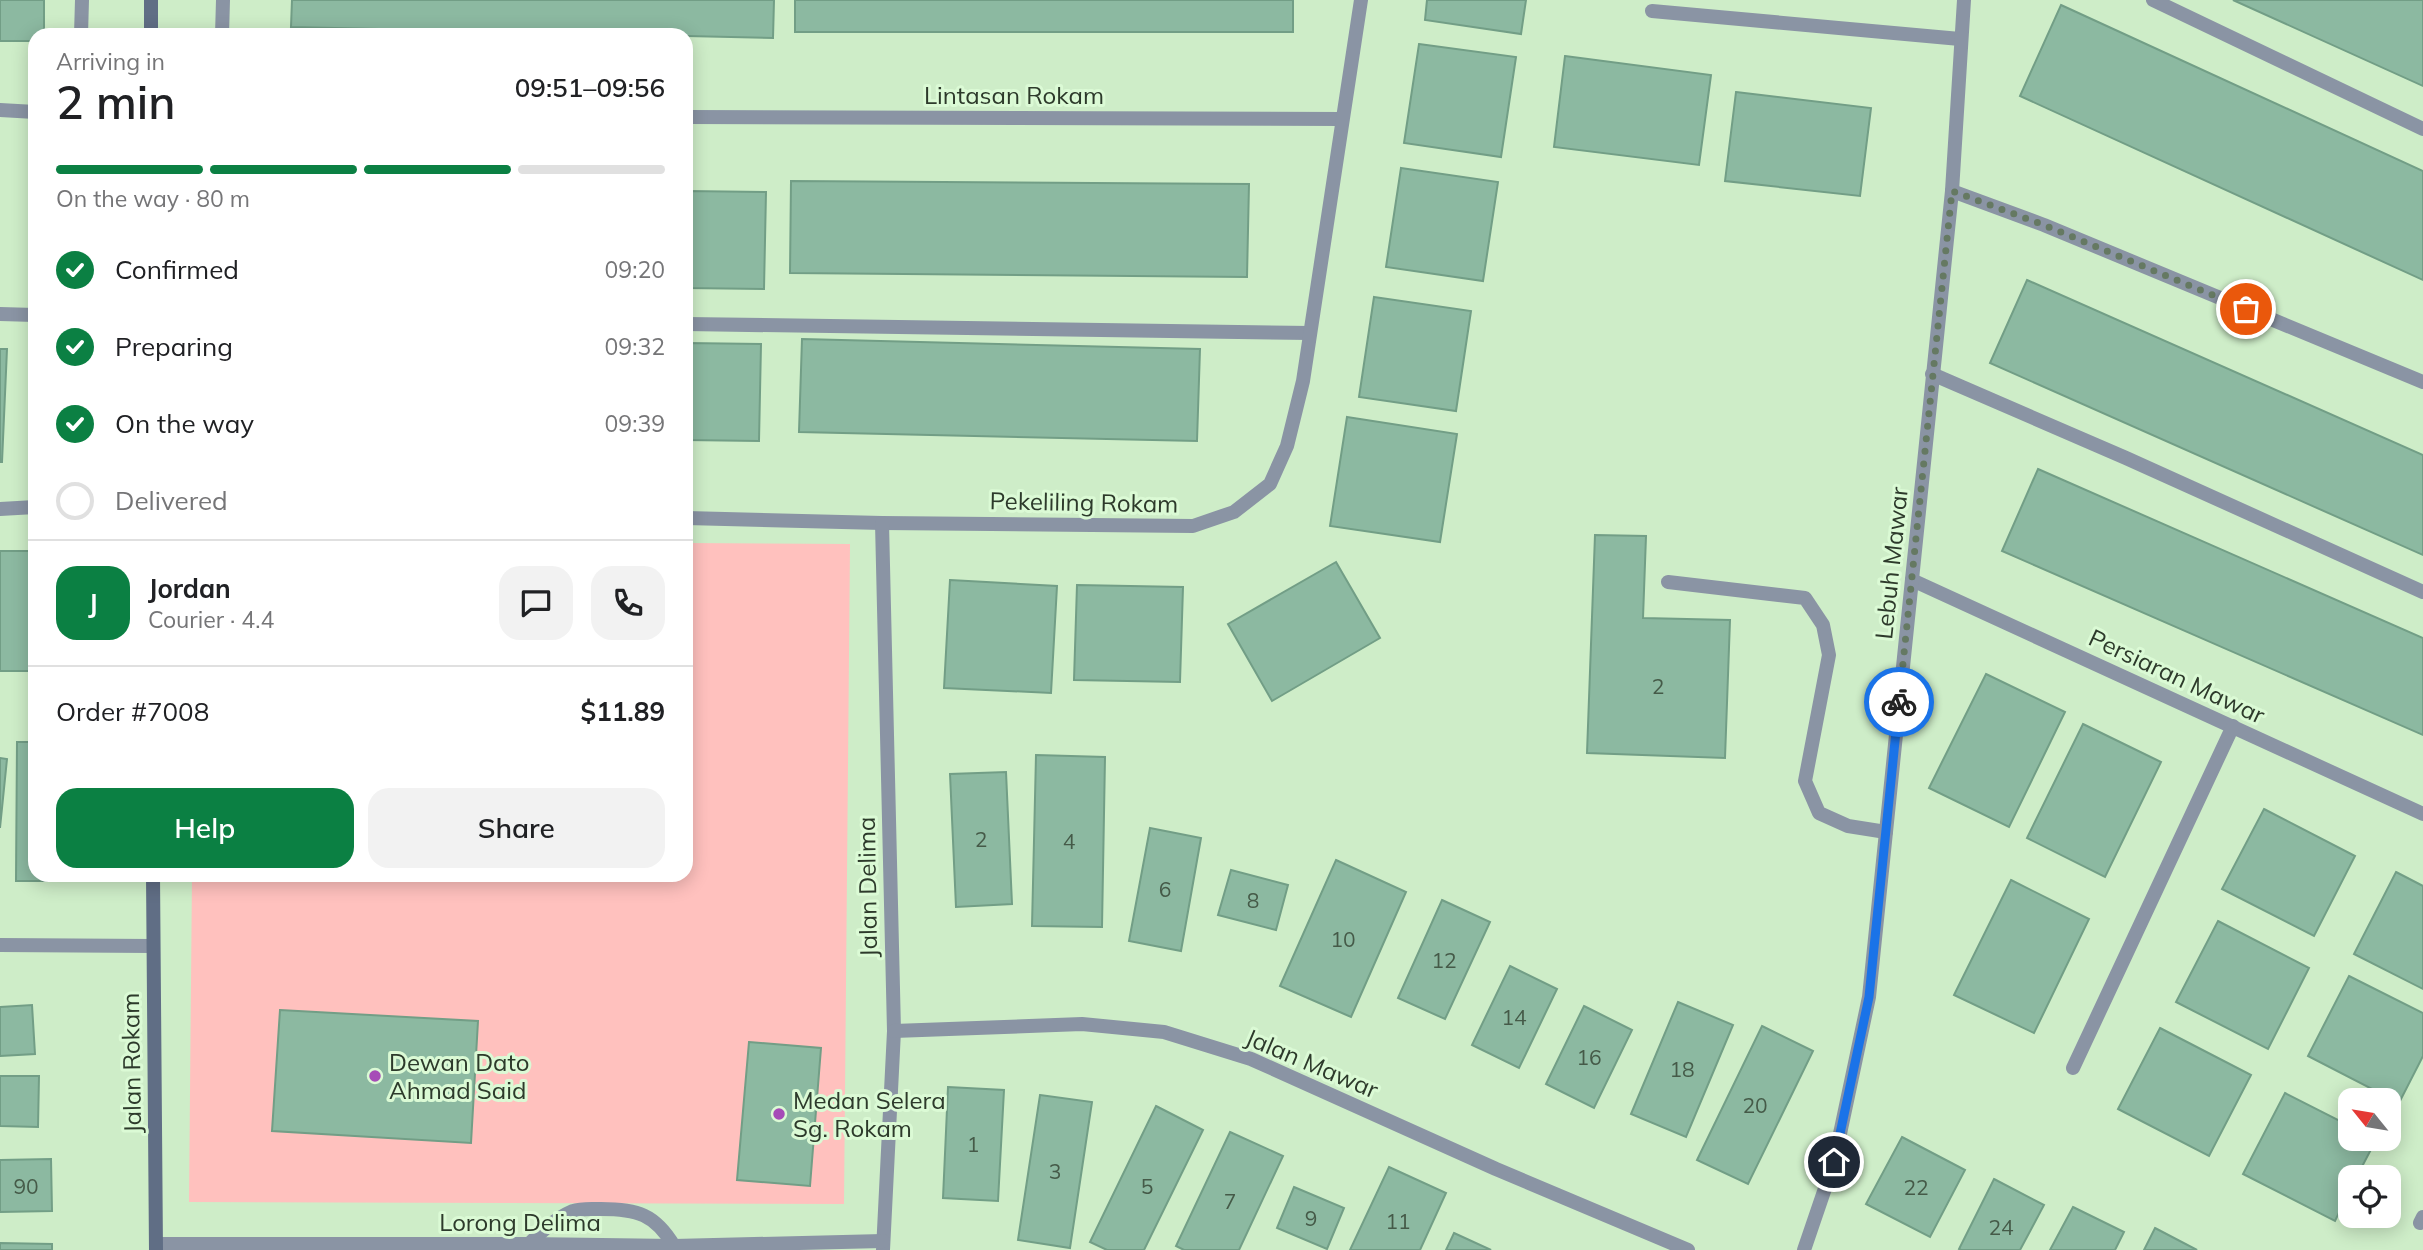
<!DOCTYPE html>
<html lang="en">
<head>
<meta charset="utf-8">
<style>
	body { margin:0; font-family:Mulish,sans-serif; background:#f2f2f2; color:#202124; height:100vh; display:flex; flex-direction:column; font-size:26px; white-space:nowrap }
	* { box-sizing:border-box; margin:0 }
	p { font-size:23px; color:#757577 }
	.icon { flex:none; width:38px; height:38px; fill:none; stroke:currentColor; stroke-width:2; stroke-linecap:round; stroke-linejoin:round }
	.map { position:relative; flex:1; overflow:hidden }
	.panel { position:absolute; left:28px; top:28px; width:665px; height:854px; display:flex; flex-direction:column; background:#fff; border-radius:21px; box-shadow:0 4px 18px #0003 }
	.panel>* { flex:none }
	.needle { width:46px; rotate:300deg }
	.controls { position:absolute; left:2338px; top:1088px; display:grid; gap:14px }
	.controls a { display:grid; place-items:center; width:63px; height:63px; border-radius:14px; background:#fff; box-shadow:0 4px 18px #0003; font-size:35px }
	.pin { position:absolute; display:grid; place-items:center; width:60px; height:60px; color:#fff; margin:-30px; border:4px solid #fff; border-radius:50%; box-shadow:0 2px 7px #0007 }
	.courier { position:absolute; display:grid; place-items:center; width:70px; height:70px; margin:-35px; border:5px solid #1a73e8; border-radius:50%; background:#fff; color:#222; box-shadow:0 2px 9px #0007 }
	.overview em { font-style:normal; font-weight:600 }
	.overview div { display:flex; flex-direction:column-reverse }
	.overview { display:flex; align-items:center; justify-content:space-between; height:119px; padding:0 28px }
	h1 { font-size:46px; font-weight:600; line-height:52px }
	.bar { display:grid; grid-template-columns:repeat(4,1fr); gap:10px 7px; align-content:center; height:84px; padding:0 28px }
	.bar i { height:9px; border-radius:5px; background:#e0e0e0 }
	.bar .active { background:#0b8043 }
	.bar p { grid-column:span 4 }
	.line { display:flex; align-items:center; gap:18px; padding:0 28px; border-top:2px solid #e0e0e0 }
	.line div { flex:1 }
	.round { display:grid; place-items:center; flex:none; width:74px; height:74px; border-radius:21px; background:#f2f2f2 }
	ol { padding:0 28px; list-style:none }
	li { display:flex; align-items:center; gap:21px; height:77px }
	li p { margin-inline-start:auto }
	li .icon { padding:7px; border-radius:50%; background:#0b8043; color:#fff; stroke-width:4 }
	li:last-child { color:#757577 }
	li i { width:38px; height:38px; border:4px solid #e0e0e0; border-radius:50% }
	.primary-button { display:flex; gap:14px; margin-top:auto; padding:14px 28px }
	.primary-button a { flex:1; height:80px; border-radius:21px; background:#0b8043; color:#fff; font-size:28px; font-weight:600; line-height:80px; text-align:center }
	.primary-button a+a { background:#f2f2f2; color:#202124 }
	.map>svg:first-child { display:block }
	.green { fill:#ffc1be }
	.building { fill:#8cb9a1; stroke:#729e86; stroke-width:2 }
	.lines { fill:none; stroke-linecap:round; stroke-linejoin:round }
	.lane { stroke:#8a94a4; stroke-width:14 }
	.street { stroke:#8a94a4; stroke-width:14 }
	.secondary { stroke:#606e85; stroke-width:14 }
	.done { stroke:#657962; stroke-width:7; stroke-dasharray:0 12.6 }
	.route { stroke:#1a73e8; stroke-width:9 }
	.poi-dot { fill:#a64cb7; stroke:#dbfad5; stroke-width:2.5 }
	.labels { text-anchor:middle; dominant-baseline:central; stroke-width:6; stroke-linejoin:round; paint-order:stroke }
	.number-label { font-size:21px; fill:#455a48 }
	.street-label { font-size:24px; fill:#2d3a2b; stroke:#dbfad5 }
	.poi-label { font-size:24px; fill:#2d3a2b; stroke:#dbfad5; text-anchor:start }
</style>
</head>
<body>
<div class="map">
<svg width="2423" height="1250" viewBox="0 0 2423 1250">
	<rect width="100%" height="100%" fill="#ceedc8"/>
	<path class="green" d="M686,543L850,544L844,1204L189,1202L192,875H686Z"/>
	<g class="building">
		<path d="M0,0H44V35H35V41H0Z"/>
		<path d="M292,0H774L773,38L291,27Z"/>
		<rect x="795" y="0" width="498" height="32"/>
		<path d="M1427,0H1526L1521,34L1425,20Z"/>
		<path d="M2233,0H2423V86Z"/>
		<path d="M2061,5L2423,171V280L2020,96Z"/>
		<path d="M1419,44L1516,57L1501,157L1404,143Z"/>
		<path d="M1565,56L1711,75L1699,165L1554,147Z"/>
		<path d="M1736,92L1871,108L1860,196L1725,181Z"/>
		<path d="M1401,168L1498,182L1483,281L1386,267Z"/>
		<path d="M791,181L1249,184L1247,277L790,273Z"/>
		<path d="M686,191L766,192L764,289L686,288Z"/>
		<path d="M2027,280L2423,455V555L1990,363Z"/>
		<path d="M1374,297L1471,311L1456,411L1359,397Z"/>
		<path d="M802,339L1200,349L1197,441L799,432Z"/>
		<path d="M686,343L761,344L759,441L686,440Z"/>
		<path d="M0,349H7L2,462H0Z"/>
		<path d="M1347,417L1457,434L1440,542L1330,526Z"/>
		<path d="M2038,469L2423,638V735L2002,551Z"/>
		<path d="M1595,535L1646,536L1643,618L1730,620L1725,758L1587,753Z"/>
		<rect x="0" y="551" width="35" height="120"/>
		<path d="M1336,562L1380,638L1272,701L1228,624Z"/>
		<path d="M950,580L1057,586L1051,693L944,688Z"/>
		<path d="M1077,585L1183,587L1180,682L1074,680Z"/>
		<path d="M1986,674L2065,712L2009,827L1929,788Z"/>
		<path d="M2083,724L2161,762L2105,877L2027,838Z"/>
		<path d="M17,742H35V875H95V881H16Z"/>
		<path d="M1036,755L1105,757L1102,927L1032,926Z"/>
		<path d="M0,758L7,759L0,828Z"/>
		<path d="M1006,772L1012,904L956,907L950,774Z"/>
		<path d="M2264,809L2355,856L2314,936L2222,889Z"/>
		<path d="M1150,828L1201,838L1181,951L1129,941Z"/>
		<path d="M1336,860L1406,892L1351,1017L1280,986Z"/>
		<path d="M1231,870L1288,885L1276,930L1218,915Z"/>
		<path d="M2396,872L2423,886V989L2354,954Z"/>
		<path d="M2011,880L2089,919L2034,1033L1954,995Z"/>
		<path d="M1442,900L1490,922L1445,1019L1398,998Z"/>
		<path d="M2218,921L2309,968L2268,1049L2176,1002Z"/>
		<path d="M1510,966L1557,989L1519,1068L1472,1045Z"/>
		<path d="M2349,976L2423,1013V1056L2399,1103L2308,1056Z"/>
		<path d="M1678,1002L1733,1025L1686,1137L1631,1114Z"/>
		<path d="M32,1005L35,1054L0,1056V1007Z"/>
		<path d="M1584,1006L1632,1030L1594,1108L1546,1084Z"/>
		<path d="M280,1010L478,1021L471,1143L272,1131Z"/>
		<path d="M1762,1026L1813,1051L1748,1184L1697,1160Z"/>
		<path d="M2160,1028L2251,1075L2209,1156L2118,1109Z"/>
		<path d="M749,1042L821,1048L810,1186L737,1180Z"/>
		<path d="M0,1076H39L38,1127L0,1126Z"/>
		<path d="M948,1087L1004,1090L998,1201L943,1198Z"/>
		<path d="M2285,1093L2350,1126V1139L2376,1140L2356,1178H2350V1190L2335,1221L2243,1174Z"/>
		<path d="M1040,1095L1092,1102L1070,1248L1018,1240Z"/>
		<path d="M1156,1106L1203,1130L1144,1250H1107L1090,1242Z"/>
		<path d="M1230,1132L1283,1156L1239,1250H1184L1176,1246Z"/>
		<path d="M1902,1137L1965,1170L1930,1237L1866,1204Z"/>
		<path d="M51,1159L52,1211L0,1212V1160Z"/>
		<path d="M1389,1167L1446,1193L1420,1250H1350Z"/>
		<path d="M1994,1179L2044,1205L2020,1250H1961L1959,1249Z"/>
		<path d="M1294,1187L1344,1208L1327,1249L1277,1228Z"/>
		<path d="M2073,1207L2124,1232L2115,1250H2050Z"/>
		<path d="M2155,1228L2197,1250H2144Z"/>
		<path d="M1454,1233L1491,1250H1446Z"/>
		<path d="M0,1243L52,1244V1250H0Z"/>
	</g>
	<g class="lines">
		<g class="lane">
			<path d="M2153,0L2423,129"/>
			<path d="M0,314L35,315"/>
			<path d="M686,324L1310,333"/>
			<path d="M1932,374L2126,458L2423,592"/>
			<path d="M1668,582L1805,598L1823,625L1829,655L1805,781L1819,813L1848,826L1886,832"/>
			<path d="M529,1244C543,1230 555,1219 573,1211C581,1208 592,1209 601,1209C637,1209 655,1214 674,1246"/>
		</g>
		<g class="street">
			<path d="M1652,11L1960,39"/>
			<path d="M81,35L82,0"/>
			<path d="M222,35L223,0"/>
			<path d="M0,110L35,112"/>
			<path d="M686,117L1342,119"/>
			<path d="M1952,191L2044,225L2423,382"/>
			<path d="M0,509L35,507"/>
			<path d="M686,518L882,523L1193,526L1234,512L1270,484L1287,446L1303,381L1361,0"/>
			<path d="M882,523L894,1031L883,1250"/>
			<path d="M1912,580L2423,814"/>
			<path d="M0,945L152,946"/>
			<path d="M894,1031L1082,1024L1164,1032L1251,1059L1496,1169L1688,1250"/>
			<path d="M2073,1068L2233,726"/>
			<path d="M2420,1223L2423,1217"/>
			<path d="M156,1244H529L674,1246L883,1241"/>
			<path d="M1804,1250L1834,1162L1869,997L1952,191L1964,0"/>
		</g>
		<g class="secondary">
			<path d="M151,0V35"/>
			<path d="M153,875L156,1250"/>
		</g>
	</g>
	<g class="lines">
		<path class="done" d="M1899,702L1952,191L2044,225L2246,309"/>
		<path class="route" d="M1834,1162L1869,997L1899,702"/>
	</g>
	<g class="poi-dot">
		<circle cx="375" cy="1076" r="7"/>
		<circle cx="779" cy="1114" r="7"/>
	</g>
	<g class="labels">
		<g class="number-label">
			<text x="1658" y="686">2</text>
			<text x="981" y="839">2</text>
			<text x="1069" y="841">4</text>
			<text x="1165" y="889">6</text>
			<text x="1253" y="900">8</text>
			<text x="1343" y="939">10</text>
			<text x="1444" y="960">12</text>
			<text x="1514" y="1017">14</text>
			<text x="1589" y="1057">16</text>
			<text x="1682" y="1069">18</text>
			<text x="1755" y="1105">20</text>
			<text x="973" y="1144">1</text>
			<text x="1055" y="1171">3</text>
			<text x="26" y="1186">90</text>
			<text x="1147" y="1186">5</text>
			<text x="1916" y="1187">22</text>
			<text x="1230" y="1201">7</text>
			<text x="1311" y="1218">9</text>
			<text x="1398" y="1221">11</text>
			<text x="2001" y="1227">24</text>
		</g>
		<g class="street-label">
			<text x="1014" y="95">Lintasan Rokam</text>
			<text transform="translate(1084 502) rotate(1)">Pekeliling Rokam</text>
			<text transform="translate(1891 563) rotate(-84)">Lebuh Mawar</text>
			<text transform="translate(2177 676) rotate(25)">Persiaran Mawar</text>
			<text transform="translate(867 887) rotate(-91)">Jalan Delima</text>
			<text transform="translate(131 1063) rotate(-91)">Jalan Rokam</text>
			<text transform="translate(1312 1063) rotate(23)">Jalan Mawar</text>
			<text x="520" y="1222">Lorong Delima</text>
		</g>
		<g class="poi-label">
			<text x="389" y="1062">Dewan Dato<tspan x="389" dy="28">Ahmad Said</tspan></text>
			<text x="793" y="1100">Medan Selera<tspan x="793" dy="28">Sg. Rokam</tspan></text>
		</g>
	</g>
</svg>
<div class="controls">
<a><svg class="needle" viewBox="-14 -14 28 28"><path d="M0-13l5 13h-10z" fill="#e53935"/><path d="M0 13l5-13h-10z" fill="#757577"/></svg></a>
<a><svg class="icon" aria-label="locate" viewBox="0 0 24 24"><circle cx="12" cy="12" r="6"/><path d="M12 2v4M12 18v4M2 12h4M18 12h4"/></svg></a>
</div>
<div class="pin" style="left:2246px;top:309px;background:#ea580c"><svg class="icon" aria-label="bag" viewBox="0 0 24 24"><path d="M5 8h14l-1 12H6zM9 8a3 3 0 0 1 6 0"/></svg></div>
<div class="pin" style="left:1834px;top:1162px;background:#1f2937"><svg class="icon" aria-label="home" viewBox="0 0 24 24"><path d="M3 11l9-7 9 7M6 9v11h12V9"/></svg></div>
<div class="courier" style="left:1899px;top:702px"><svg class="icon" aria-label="bike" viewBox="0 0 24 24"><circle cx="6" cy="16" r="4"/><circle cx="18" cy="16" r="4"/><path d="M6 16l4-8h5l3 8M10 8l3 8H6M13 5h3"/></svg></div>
<section class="panel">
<div class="overview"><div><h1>2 min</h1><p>Arriving in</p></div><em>09:51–09:56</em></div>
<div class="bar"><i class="active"></i><i class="active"></i><i class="active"></i><i></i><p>On the way · 80 m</p></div>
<ol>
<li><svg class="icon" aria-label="check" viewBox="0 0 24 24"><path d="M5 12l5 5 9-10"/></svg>Confirmed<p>09:20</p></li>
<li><svg class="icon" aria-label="check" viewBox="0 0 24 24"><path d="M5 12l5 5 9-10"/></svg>Preparing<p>09:32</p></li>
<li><svg class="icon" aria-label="check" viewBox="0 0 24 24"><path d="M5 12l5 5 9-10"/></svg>On the way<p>09:39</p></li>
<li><i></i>Delivered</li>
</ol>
<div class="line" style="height:126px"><b class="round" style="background:#0b8043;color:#fff">J</b><div><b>Jordan</b><p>Courier · 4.4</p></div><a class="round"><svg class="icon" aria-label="chat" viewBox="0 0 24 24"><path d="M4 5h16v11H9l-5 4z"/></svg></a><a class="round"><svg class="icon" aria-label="phone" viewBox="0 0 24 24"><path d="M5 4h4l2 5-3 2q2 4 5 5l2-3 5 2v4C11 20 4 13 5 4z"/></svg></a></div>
<div class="line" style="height:91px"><div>Order #7008</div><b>$11.89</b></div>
<div class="primary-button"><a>Help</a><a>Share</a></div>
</section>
</div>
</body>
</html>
